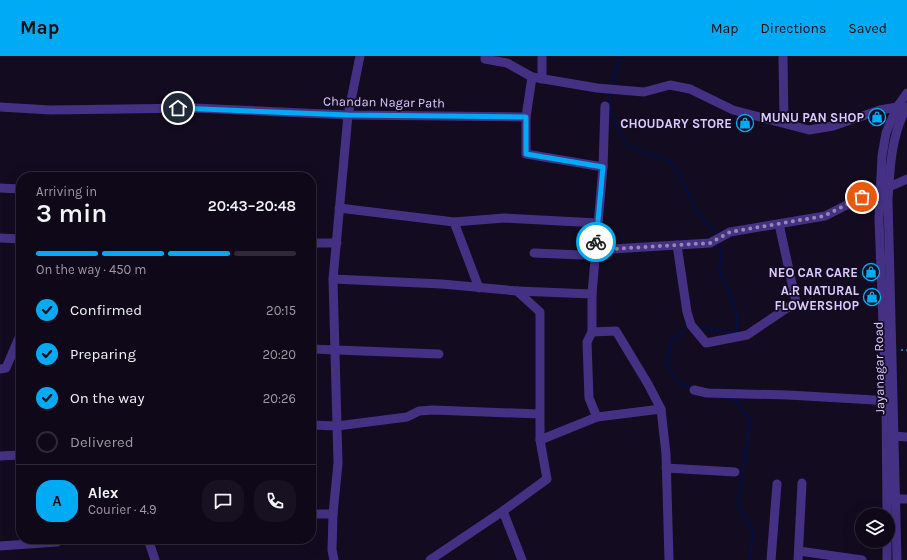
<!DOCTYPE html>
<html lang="en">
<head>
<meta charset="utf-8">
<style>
	body { margin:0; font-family:Karla,sans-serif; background:#171121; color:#f1f3f6; height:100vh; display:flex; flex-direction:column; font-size:15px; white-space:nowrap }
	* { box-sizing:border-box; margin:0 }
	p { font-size:13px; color:#9b9aa2 }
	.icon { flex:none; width:22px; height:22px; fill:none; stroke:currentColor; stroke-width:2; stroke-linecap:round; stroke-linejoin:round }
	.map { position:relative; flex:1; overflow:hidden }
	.sheet { position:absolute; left:16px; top:116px; width:300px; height:372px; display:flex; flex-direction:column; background:#0e0818; border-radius:16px; box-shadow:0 4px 16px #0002,0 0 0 1px #2e2937 }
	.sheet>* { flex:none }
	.tools { position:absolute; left:855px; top:452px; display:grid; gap:8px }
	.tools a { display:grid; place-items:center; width:40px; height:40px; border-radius:50%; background:#0e0818; box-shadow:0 4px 16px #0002,0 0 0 1px #2e2937; font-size:20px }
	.pin { position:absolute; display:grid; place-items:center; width:34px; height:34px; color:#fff; margin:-17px; border:2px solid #fff; border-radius:50%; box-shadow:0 1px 4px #0007 }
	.courier { position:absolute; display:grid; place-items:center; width:40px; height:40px; margin:-20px; border:3px solid #00aaf5; border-radius:50%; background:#fff; color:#222; box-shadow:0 1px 5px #0007 }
	.overview em { font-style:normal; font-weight:600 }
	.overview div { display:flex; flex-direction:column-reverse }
	.overview { display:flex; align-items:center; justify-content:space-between; height:68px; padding:0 20px }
	h1 { font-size:26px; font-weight:600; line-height:30px }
	.bar { display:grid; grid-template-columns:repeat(4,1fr); gap:6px 4px; align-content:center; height:48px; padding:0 20px }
	.bar i { height:5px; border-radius:3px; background:#2e2937 }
	.bar .current { background:#00aaf5 }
	.bar p { grid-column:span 4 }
	.line { display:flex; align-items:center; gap:10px; padding:0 20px; border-top:1px solid #2e2937 }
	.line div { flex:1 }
	.round { display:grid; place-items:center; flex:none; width:42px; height:42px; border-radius:16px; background:#171121 }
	ol { padding:0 20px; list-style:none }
	li { display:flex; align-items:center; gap:12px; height:44px }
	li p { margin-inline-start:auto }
	li .icon { padding:4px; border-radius:50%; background:#00aaf5; color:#111; stroke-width:4 }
	li:last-child { color:#9b9aa2 }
	li i { width:22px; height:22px; border:2px solid #2e2937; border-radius:50% }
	header { display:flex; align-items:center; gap:24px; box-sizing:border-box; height:56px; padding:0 20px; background:#00aaf5; color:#111 }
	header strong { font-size:19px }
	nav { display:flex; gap:22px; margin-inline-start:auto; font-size:14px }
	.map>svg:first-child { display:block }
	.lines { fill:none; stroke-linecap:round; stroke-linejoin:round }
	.stream { stroke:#050e3f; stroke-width:2.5 }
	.path { stroke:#22a5bb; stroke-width:1.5; stroke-dasharray:2 3; stroke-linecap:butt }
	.minor { stroke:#453184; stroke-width:9 }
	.done { stroke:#9587b1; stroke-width:4; stroke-dasharray:0 7.2 }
	.route { stroke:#00aaf5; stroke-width:5 }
	.labels { text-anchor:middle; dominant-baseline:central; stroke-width:3.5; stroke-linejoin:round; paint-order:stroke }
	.street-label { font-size:13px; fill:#dbcaff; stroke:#130b20 }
	.poi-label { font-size:13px; font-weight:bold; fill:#dbcaff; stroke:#130b20; text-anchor:end }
</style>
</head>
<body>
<header>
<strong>Map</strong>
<nav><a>Map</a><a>Directions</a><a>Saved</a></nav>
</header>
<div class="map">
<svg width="907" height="504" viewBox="0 0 907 504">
	<rect width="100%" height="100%" fill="#130b20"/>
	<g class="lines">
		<g class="stream">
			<path d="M612,31L620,0"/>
			<path d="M611,36C606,55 619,74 628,90L670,105L678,116L698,157L714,175L716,181"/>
			<path d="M689,271L671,285L667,310L680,328L693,332"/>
			<path d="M696,271C711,271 722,277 737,277V260L731,240L719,214L722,200L718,186"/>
			<path d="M723,341L736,345L750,363L738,448L753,476L750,504"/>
		</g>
		<path class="path" d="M901,294H907"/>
		<g class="minor">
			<path d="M485,0V3L507,7L532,21L597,32L644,36L670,29L690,33L733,54L809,74L833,70L880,54L897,51L905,54"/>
			<path d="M783,0L784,67"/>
			<path d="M542,23V0"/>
			<path d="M0,51L51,54L194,52L348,59L526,61V98L603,111L592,238"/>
			<path d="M526,61L532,21"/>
			<path d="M603,111L605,50"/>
			<path d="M0,132L21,133"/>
			<path d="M339,152L454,166L504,162L598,167"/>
			<path d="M454,166L479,232"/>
			<path d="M0,182L21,183"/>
			<path d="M311,187H337"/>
			<path d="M677,189L687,256L691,269L706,287L747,279L796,246L779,168"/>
			<path d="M534,197L582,199L596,194L710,187L730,176L825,160L880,132L889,131L907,123"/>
			<path d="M333,223L442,228L517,235L540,256V384L547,423L503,455L430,504"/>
			<path d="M517,235L592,238V276L616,275L648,328L661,353L666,398L669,504"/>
			<path d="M592,276L587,286L589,342L597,361"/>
			<path d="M311,293L439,298"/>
			<path d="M0,313L6,312L21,277"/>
			<path d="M694,334L707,337L788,339L892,345"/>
			<path d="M311,369L337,370L407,361L419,355L433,354L539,358"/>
			<path d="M894,380L907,381"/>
			<path d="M540,384L597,361L661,353"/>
			<path d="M0,400L21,399"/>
			<path d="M666,412L735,416"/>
			<path d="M890,443H907"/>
			<path d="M503,455L522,504"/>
			<path d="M311,458H333"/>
			<path d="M887,459L886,345L879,163L882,100L886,77L897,51L907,37"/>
			<path d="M148,483L155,504"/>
			<path d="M887,485V504"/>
			<path d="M0,490L57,486V483"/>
			<path d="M799,495L862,504"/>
			<path d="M334,504L332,494L333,458L338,407L333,223L348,59L360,0"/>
			<path d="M771,504L777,428"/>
			<path d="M798,504L802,427"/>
			<path d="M897,504L888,144C890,112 891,79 907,51"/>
		</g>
	</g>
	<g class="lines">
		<path class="done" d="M596,186V194L710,187L730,176L824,160L862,141"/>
		<path class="route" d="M178,52L348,59L526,61V98L603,111L596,186"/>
	</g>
	<defs>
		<g id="shop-ring" transform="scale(0.9)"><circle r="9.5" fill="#130b20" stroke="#00aaf5" stroke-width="1.5"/><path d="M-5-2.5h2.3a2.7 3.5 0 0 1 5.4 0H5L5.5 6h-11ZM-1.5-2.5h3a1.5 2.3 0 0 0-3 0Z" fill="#00aaf5"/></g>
	</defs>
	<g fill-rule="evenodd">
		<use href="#shop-ring" x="877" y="61"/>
		<use href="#shop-ring" x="745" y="67"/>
		<use href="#shop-ring" x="871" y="216"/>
		<use href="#shop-ring" x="872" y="241"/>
	</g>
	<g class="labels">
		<g class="street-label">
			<text transform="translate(384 46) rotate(1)">Chandan Nagar Path</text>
			<text transform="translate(879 312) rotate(-91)">Jayanagar Road</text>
		</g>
		<g class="poi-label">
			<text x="864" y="61">MUNU PAN SHOP</text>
			<text x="732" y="67">CHOUDARY STORE</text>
			<text x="858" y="216">NEO CAR CARE</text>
			<text x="859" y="234">A.R NATURAL<tspan x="859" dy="15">FLOWERSHOP</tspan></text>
		</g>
	</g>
</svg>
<div class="tools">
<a><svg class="icon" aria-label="layers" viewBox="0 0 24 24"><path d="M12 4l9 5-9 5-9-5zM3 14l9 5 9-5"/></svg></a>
</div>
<div class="pin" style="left:862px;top:141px;background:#ea580c"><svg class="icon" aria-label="bag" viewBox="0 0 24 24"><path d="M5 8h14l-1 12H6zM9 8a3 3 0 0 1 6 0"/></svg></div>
<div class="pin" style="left:178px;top:52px;background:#1f2937"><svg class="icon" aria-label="home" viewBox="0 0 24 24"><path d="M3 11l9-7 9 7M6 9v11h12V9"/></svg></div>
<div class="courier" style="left:596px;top:186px"><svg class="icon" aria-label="bike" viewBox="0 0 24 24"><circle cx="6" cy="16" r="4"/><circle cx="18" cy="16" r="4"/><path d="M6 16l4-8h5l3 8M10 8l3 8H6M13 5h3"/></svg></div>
<section class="sheet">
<div class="overview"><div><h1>3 min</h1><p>Arriving in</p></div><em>20:43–20:48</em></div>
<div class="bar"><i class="current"></i><i class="current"></i><i class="current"></i><i></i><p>On the way · 450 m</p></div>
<ol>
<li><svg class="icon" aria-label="check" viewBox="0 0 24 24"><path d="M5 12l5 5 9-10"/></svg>Confirmed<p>20:15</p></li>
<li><svg class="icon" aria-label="check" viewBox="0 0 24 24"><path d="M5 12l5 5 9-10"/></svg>Preparing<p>20:20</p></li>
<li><svg class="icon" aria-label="check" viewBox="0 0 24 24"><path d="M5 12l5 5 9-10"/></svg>On the way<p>20:26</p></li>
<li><i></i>Delivered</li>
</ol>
<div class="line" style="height:72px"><b class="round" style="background:#00aaf5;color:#111">A</b><div><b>Alex</b><p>Courier · 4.9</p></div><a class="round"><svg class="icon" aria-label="chat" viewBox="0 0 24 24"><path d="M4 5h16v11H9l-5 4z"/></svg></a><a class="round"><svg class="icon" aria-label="phone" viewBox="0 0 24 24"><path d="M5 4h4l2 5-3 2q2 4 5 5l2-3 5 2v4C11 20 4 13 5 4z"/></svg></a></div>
</section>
</div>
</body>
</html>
